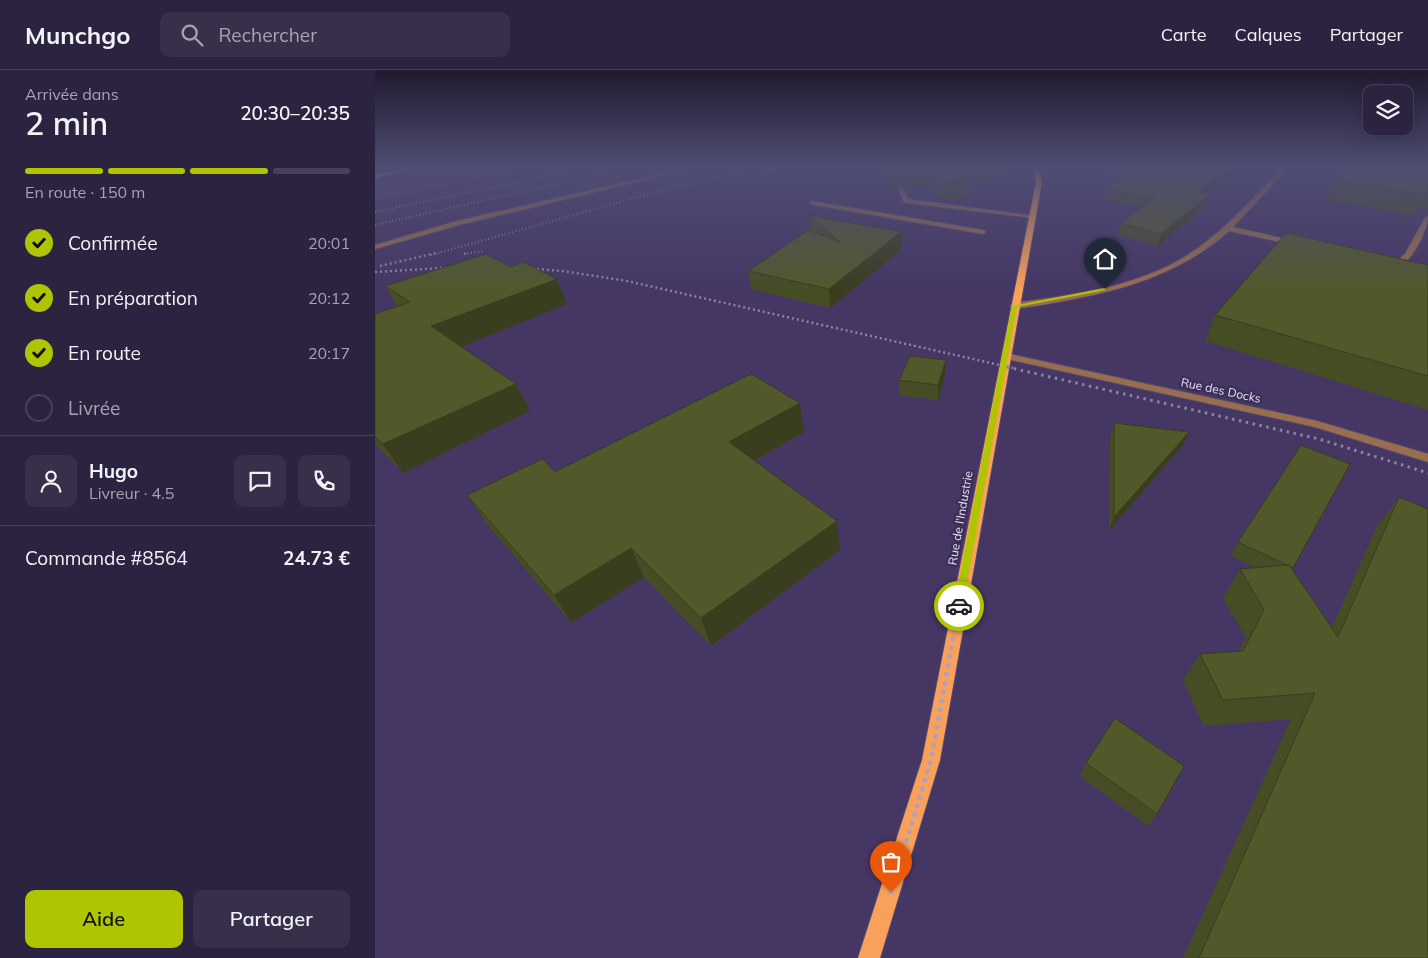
<!DOCTYPE html>
<html lang="fr">
<head>
<meta charset="utf-8">
<style>
	body { margin:0; font-family:Mulish,sans-serif; background:#382f4b; color:#f1f3f6; height:100vh; display:flex; flex-direction:column; font-size:19px; white-space:nowrap }
	* { box-sizing:border-box; margin:0 }
	p { font-size:16px; color:#a6a4b1 }
	.icon { flex:none; width:28px; height:28px; fill:none; stroke:currentColor; stroke-width:2; stroke-linecap:round; stroke-linejoin:round }
	.map { position:relative; flex:1; overflow:hidden }
	.sheet { display:flex; flex-direction:column; background:#2c2340; width:375px }
	.sheet>* { flex:none }
	.controls { position:absolute; left:988px; top:15px; display:grid; gap:10px }
	.controls a { display:grid; place-items:center; width:50px; height:50px; border-radius:10px; background:#2c2340; box-shadow:0 5px 20px #0002,0 0 0 1px #484059; font-size:25px }
	.pin { position:absolute; display:grid; place-items:center; width:42px; height:42px; color:#fff; margin:-51px -21px; border-radius:50% 50% 50% 0; rotate:-45deg; box-shadow:0 0 5px #0007 }
	.pin .icon { rotate:45deg }
	.courier { position:absolute; display:grid; place-items:center; width:50px; height:50px; margin:-25px; border:4px solid #afc504; border-radius:50%; background:#fff; color:#222; box-shadow:0 1px 6px #0007 }
	.summary em { font-style:normal; font-weight:600 }
	.summary div { display:flex; flex-direction:column-reverse }
	.summary { display:flex; align-items:center; justify-content:space-between; height:85px; padding:0 25px }
	h1 { font-size:32px; font-weight:600; line-height:38px }
	.bar { display:grid; grid-template-columns:repeat(4,1fr); gap:8px 5px; align-content:center; height:60px; padding:0 25px }
	.bar i { height:6px; border-radius:4px; background:#484059 }
	.bar .current { background:#afc504 }
	.bar p { grid-column:span 4 }
	.line { display:flex; align-items:center; gap:12px; padding:0 25px; border-top:1px solid #484059 }
	.line div { flex:1 }
	.round { display:grid; place-items:center; flex:none; width:52px; height:52px; border-radius:10px; background:#382f4b }
	ol { padding:0 25px; list-style:none }
	li { display:flex; align-items:center; gap:15px; height:55px }
	li p { margin-inline-start:auto }
	li .icon { padding:5px; border-radius:50%; background:#afc504; color:#111; stroke-width:4 }
	li:last-child { color:#a6a4b1 }
	li i { width:28px; height:28px; border:2px solid #484059; border-radius:50% }
	.cta { display:flex; gap:10px; margin-top:auto; padding:10px 25px }
	.cta a { flex:1; height:58px; border-radius:10px; background:#afc504; color:#111; font-size:20px; font-weight:600; line-height:58px; text-align:center }
	.cta a+a { background:#382f4b; color:#f1f3f6 }
	header { display:flex; align-items:center; gap:30px; box-sizing:border-box; height:70px; padding:0 25px; background:#2c2340; border-bottom:1px solid #484059 }
	header strong { font-size:24px }
	nav { display:flex; gap:28px; margin-inline-start:auto; font-size:18px }
	.search { width:350px; height:45px; background:#382f4b; display:flex; align-items:center; gap:12px; box-sizing:border-box; padding:0 18px; border-radius:10px; color:#a6a4b1; font-size:19px }
	main { display:flex; flex:1; min-height:0 }
	.map>svg:first-child { display:block }
	.built { fill:#453664 }
	.green { fill:#503d77 }
	.lines { fill:none; stroke-linecap:round; stroke-linejoin:round }
	.minor-casing { stroke:#574b70; stroke-width:2 }
	.major-casing { stroke:#574b70; stroke-width:2 }
	.minor { fill:#996e4e; fill-rule:evenodd }
	.major { fill:#f9a15b; fill-rule:evenodd }
	.rail-far2 { stroke:#8c82a2; stroke-width:2; stroke-dasharray:1 2.5; stroke-linecap:butt }
	.rail-far1 { stroke:#8c82a2; stroke-width:2.5; stroke-dasharray:2 3; stroke-linecap:butt }
	.rail { stroke:#8c82a2; stroke-width:3; stroke-dasharray:2.5 4.5; stroke-linecap:butt }
	.wall { fill:#464d25 }
	.shaded-wall { fill:#393e1e }
	.building { fill:#51592b; stroke:#393e1e }
	.route { fill:#afc504 }
	.done { stroke:#aba2c0; stroke-width:5; stroke-dasharray:0 9 }
	.labels { text-anchor:middle; dominant-baseline:central; stroke-width:4.5; stroke-linejoin:round; paint-order:stroke }
	.street-label { font-size:12px; fill:#e7e0f9; stroke:#3b2f56 }
</style>
</head>
<body>
<header>
<strong>Munchgo</strong>
<div class="search"><svg class="icon" aria-label="search" viewBox="0 0 24 24"><circle cx="10" cy="10" r="6"/><path d="M15 15l6 6"/></svg>Rechercher</div>
<nav><a>Carte</a><a>Calques</a><a>Partager</a></nav>
</header>
<main>
<section class="sheet">
<div class="summary"><div><h1>2 min</h1><p>Arrivée dans</p></div><em>20:30–20:35</em></div>
<div class="bar"><i class="current"></i><i class="current"></i><i class="current"></i><i></i><p>En route · 150 m</p></div>
<ol>
<li><svg class="icon" aria-label="check" viewBox="0 0 24 24"><path d="M5 12l5 5 9-10"/></svg>Confirmée<p>20:01</p></li>
<li><svg class="icon" aria-label="check" viewBox="0 0 24 24"><path d="M5 12l5 5 9-10"/></svg>En préparation<p>20:12</p></li>
<li><svg class="icon" aria-label="check" viewBox="0 0 24 24"><path d="M5 12l5 5 9-10"/></svg>En route<p>20:17</p></li>
<li><i></i>Livrée</li>
</ol>
<div class="line" style="height:90px"><a class="round"><svg class="icon" aria-label="person" viewBox="0 0 24 24"><circle cx="12" cy="8" r="4"/><path d="M4 21q1-7 8-7t8 7"/></svg></a><div><b>Hugo</b><p>Livreur · 4.5</p></div><a class="round"><svg class="icon" aria-label="chat" viewBox="0 0 24 24"><path d="M4 5h16v11H9l-5 4z"/></svg></a><a class="round"><svg class="icon" aria-label="phone" viewBox="0 0 24 24"><path d="M5 4h4l2 5-3 2q2 4 5 5l2-3 5 2v4C11 20 4 13 5 4z"/></svg></a></div>
<div class="line" style="height:65px"><div>Commande #8564</div><b>24.73 €</b></div>
<div class="cta"><a>Aide</a><a>Partager</a></div>
</section>
<div class="map">
<svg width="1053" height="888" viewBox="0 0 1053 888">
	<rect width="100%" height="100%" fill="#3b2f56"/>
	<path class="built" d="M166,97H1053V888H0V131Z"/>
	<path class="green" d="M0,97H166L0,131Z"/>
	<g class="lines">
		<g class="minor-casing">
			<g id="minor">
				<path d="M315,97H324L84,155L0,179V175L82,151Z"/>
				<path d="M908,97H914L858,157L924,172V176L854,161C795,214 715,228 639,239L635,236L639,233C701,225 771,216 823,178C855,155 881,125 908,97Z"/>
				<path d="M524,119H528L533,129L660,146L657,148L531,133L528,131Z"/>
				<path d="M436,131L608,160L611,162L608,164L434,134Z"/>
				<path d="M1053,146C1053,158 1039,188 1028,193C1023,196 1014,195 1008,195V191L1023,190L1030,184L1050,148Z"/>
				<path d="M630,283L942,351L1053,384V392L940,357L627,288V284Z"/>
			</g>
		</g>
		<g class="major-casing">
			<g id="major">
				<path d="M37,97H48L0,108V104Z"/>
				<path d="M658,97H664L667,112L565,690L505,888H483L547,690L661,112Z"/>
			</g>
		</g>
		<use href="#minor" class="minor"/>
		<use href="#major" class="major"/>
		<g class="rail-far2">
			<path d="M386,102L423,97"/>
			<path d="M0,142L214,97"/>
			<path d="M0,155L257,97"/>
			<path d="M89,184L108,181"/>
			<path d="M56,185L295,118L393,97"/>
		</g>
		<g class="rail-far1">
			<path d="M89,184L93,183"/>
			<path d="M5,196L61,183"/>
			<path d="M147,198L188,201L252,211L638,298"/>
			<path d="M0,202L82,197"/>
		</g>
		<path class="rail" d="M632,297L944,369L1053,403"/>
	</g>
	<g class="wall">
		<path d="M506,97H632L631,104L627,105L626,108L611,109V112L595,113L594,128L565,130L556,115L513,117Z"/>
		<path d="M724,97H862L832,124L831,136L783,176L743,165L746,153L767,137L730,129L732,118L747,108Z"/>
		<path d="M1053,97V139L1044,137L1038,146L950,129L959,108Z"/>
		<path d="M433,145L526,162V180L455,238L376,219L373,201L435,161Z"/>
		<path d="M1053,195V340L830,271L840,245Z"/>
		<path d="M10,216L192,234L86,277L141,314L155,341L28,403L0,374V244L22,236Z"/>
		<path d="M571,290L570,305L563,330L524,325V310Z"/>
		<path d="M739,353L808,375L734,461L735,367Z"/>
		<path d="M429,362L380,391L465,480L336,576L269,507L196,553L112,454L92,425L180,402Z"/>
		<path d="M975,394L917,499L957,557L1002,456L1024,427L1053,888H808L916,649L829,656L808,611L825,584L864,581L871,568L848,528L865,499L881,498L856,486L863,472Z"/>
		<path d="M711,693L782,744L773,756L705,706Z"/>
	</g>
	<g class="shaded-wall">
		<path d="M854,97H862L821,134L824,122Z"/>
		<path d="M834,125L831,136L783,176L786,164Z"/>
		<path d="M526,162V180L455,238L454,219Z"/>
		<path d="M182,209L192,234L71,283L56,256Z"/>
		<path d="M571,290L570,305L563,330V315Z"/>
		<path d="M141,314L155,341L28,403L8,374Z"/>
		<path d="M425,333L429,362L361,401L354,372Z"/>
		<path d="M814,362L808,375L734,461L739,447Z"/>
		<path d="M462,451L465,480L336,576L326,548Z"/>
		<path d="M256,478L269,507L196,553L179,525Z"/>
	</g>
	<g class="building">
		<path d="M512,97H551L513,99Z"/>
		<path d="M556,97H587L595,109L565,111Z"/>
		<path d="M748,97H854L824,122L834,125L786,164L746,153L779,128L732,118L757,101Z"/>
		<path d="M969,97H1053V118L1050,125L959,108Z"/>
		<path d="M433,145L526,162L454,219L373,201L433,160L465,172Z"/>
		<path d="M911,163L1053,195V306L840,245Z"/>
		<path d="M111,184L136,197L148,192L182,209L56,256L141,314L8,374L0,367V244L35,232L10,216Z"/>
		<path d="M535,286L571,290L563,315L524,310Z"/>
		<path d="M376,304L425,333L354,372L462,451L326,548L256,478L179,525L92,425L167,389L180,402Z"/>
		<path d="M739,353L814,362L739,447Z"/>
		<path d="M926,375L975,394L918,498L863,472Z"/>
		<path d="M1024,427L1053,439V888H824L940,623L848,630L825,584L868,581L889,540L865,499L914,495L963,567Z"/>
		<path d="M740,648L809,696L782,744L711,693Z"/>
	</g>
	<linearGradient id="sky" x2="0" y2="1"><stop stop-color="#201a2f"/><stop offset="0.44" stop-color="#4f4d73"/><stop offset="1" stop-color="#4f4d73" stop-opacity="0"/></linearGradient>
	<rect width="1053" height="221" fill="url(#sky)"/>
	<path class="route" d="M730,218L731,220L642,237L588,536L587,539H580L579,536L637,236Z"/>
	<g class="lines">
		<path class="done" d="M516,822L556,690L584,536"/>
	</g>
	<g class="labels">
		<g class="street-label">
			<text transform="translate(846 320) rotate(12)">Rue des Docks</text>
			<text transform="translate(585 448) rotate(-80)">Rue de l'Industrie</text>
		</g>
	</g>
</svg>
<div class="controls">
<a><svg class="icon" aria-label="layers" viewBox="0 0 24 24"><path d="M12 4l9 5-9 5-9-5zM3 14l9 5 9-5"/></svg></a>
</div>
<div class="pin" style="left:516px;top:822px;background:#ea580c"><svg class="icon" aria-label="bag" viewBox="0 0 24 24"><path d="M5 8h14l-1 12H6zM9 8a3 3 0 0 1 6 0"/></svg></div>
<div class="pin" style="left:730px;top:219px;background:#1f2937"><svg class="icon" aria-label="home" viewBox="0 0 24 24"><path d="M3 11l9-7 9 7M6 9v11h12V9"/></svg></div>
<div class="courier" style="left:584px;top:536px"><svg class="icon" aria-label="car" viewBox="0 0 24 24"><path d="M5 17H2v-5l4-1 3-4h7l3 4 3 1v5h-3M9 17h6M6 11h13"/><circle cx="7" cy="17" r="2"/><circle cx="17" cy="17" r="2"/></svg></div>
</div>
</main>
</body>
</html>
